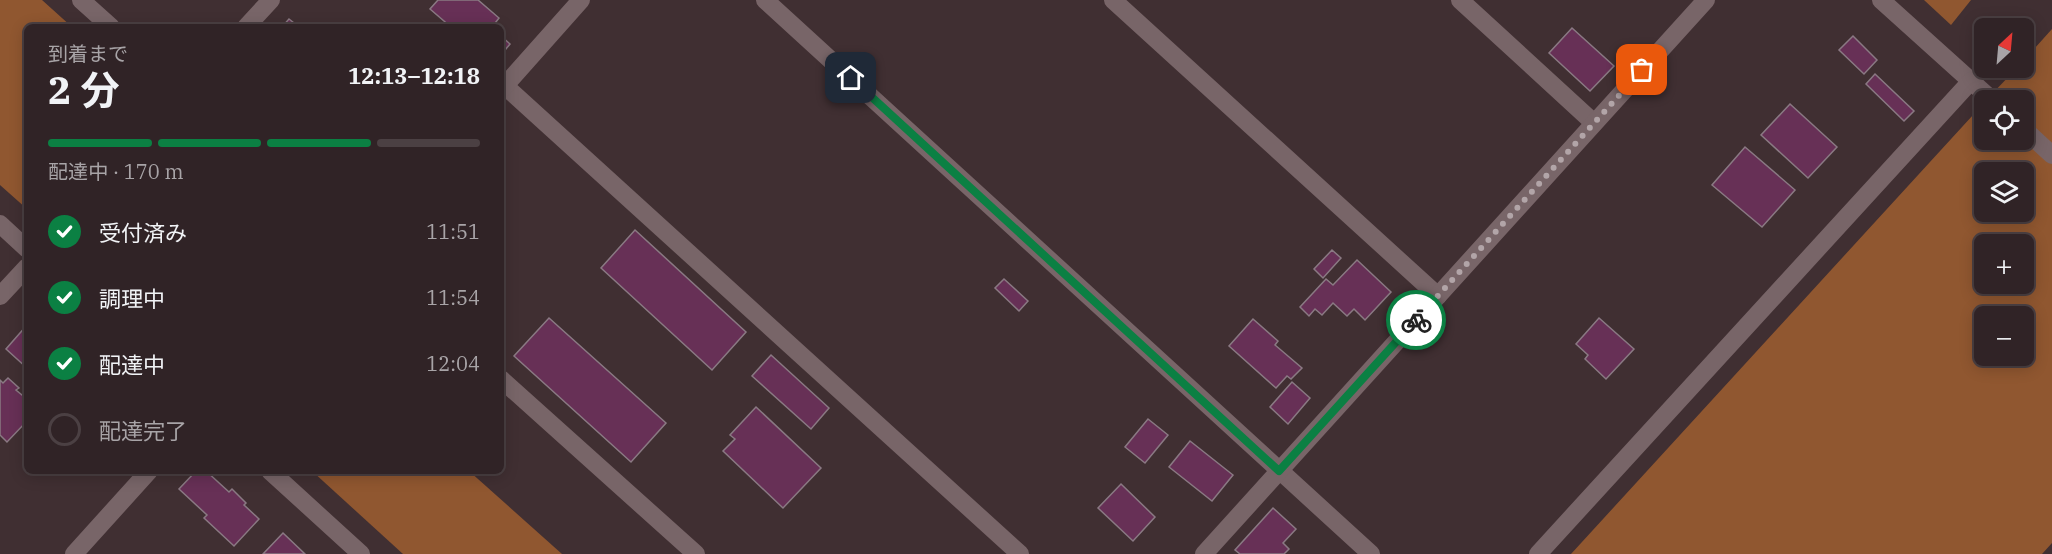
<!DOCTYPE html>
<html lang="ja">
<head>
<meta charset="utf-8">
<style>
	body { margin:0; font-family:"IBM Plex Serif","Noto Sans JP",serif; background:#382b2e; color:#f1f3f6; height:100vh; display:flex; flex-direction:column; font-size:22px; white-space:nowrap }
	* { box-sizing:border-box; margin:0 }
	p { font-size:20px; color:#a8a4a7 }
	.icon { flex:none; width:33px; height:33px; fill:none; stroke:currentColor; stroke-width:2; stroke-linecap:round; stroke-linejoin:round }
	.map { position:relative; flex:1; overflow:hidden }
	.panel { position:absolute; left:24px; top:24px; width:480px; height:450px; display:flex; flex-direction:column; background:#302326; border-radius:9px; box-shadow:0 3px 15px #0003,0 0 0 2px #4b4043 }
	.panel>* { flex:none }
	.needle { width:39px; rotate:26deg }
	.buttons { position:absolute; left:1974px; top:18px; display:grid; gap:12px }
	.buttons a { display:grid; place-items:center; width:60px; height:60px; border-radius:9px; background:#302326; box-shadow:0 3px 15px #0003,0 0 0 2px #4b4043; font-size:30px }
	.pin { position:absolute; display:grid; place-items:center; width:51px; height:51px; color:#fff; margin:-26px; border-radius:12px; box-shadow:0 3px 9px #0006 }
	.courier { position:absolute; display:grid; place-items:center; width:60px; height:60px; margin:-30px; border:4px solid #0b8043; border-radius:50%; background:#fff; color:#222; box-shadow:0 2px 8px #0007 }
	.headline em { font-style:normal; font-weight:700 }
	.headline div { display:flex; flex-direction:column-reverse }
	.headline { display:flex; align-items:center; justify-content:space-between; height:102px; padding:0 24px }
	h1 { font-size:39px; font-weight:700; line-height:45px }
	.bar { display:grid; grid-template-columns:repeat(4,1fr); gap:9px 6px; align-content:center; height:72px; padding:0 24px }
	.bar i { height:8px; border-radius:4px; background:#4b4043 }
	.bar .on { background:#0b8043 }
	.bar p { grid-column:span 4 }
	ol { padding:0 24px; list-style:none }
	li { display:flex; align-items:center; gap:18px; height:66px }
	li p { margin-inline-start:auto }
	li .icon { padding:6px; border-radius:50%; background:#0b8043; color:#fff; stroke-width:4 }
	li:last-child { color:#a8a4a7 }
	li i { width:33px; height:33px; border:3px solid #4b4043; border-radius:50% }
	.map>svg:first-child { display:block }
	.forest { fill:#905730; fill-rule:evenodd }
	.building { fill:#673056; stroke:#8a7983; stroke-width:1.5 }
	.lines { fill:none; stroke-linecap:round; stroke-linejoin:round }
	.minor { stroke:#786568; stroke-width:18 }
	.done { stroke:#b2a5a8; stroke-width:6; stroke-dasharray:0 10.8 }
	.route { stroke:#0b8043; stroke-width:8 }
</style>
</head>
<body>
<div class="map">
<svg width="2052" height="554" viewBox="0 0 2052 554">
	<rect width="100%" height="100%" fill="#402f32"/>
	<g class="forest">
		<path d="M0,0H42L72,27H27V209L0,185Z"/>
		<path d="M1924,0H1971L1951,25Z"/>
		<path d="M2052,29V543L2042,554H1571L1984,103V140H2024V100H1986L2017,68H2024V60ZM1984,172H2024V212H1984ZM1984,244H2024V284H1984ZM1984,316H2024V356H1984Z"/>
		<path d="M312,471H469L562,554H403Z"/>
	</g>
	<g class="building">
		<path d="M438,0H478L499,18L492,27H451L430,9Z"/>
		<path d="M289,19L299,27H282Z"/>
		<path d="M1572,28L1614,66L1590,91L1549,53Z"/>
		<path d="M501,36L510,44L501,55Z"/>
		<path d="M1853,36L1877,60L1864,74L1839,50Z"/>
		<path d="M1875,74L1914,111L1904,121L1866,84Z"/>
		<path d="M1790,104L1837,147L1808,178L1761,135Z"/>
		<path d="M1745,147L1795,190L1762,227L1712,185Z"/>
		<path d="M635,230L746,332L712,370L601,268Z"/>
		<path d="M1332,250L1341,258L1323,278L1314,269Z"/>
		<path d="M1357,260L1391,292L1365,320L1354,309L1347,316L1333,303L1322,315L1315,309L1309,316L1300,307L1326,279L1333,285Z"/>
		<path d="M1004,279L1028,301L1019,311L995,288Z"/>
		<path d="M549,318L666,423L631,462L514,356Z"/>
		<path d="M1599,318L1634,349L1606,379L1585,359L1588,355L1576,344Z"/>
		<path d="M1253,319L1278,341L1275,345L1302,368L1291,379L1287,376L1276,388L1229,346Z"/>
		<path d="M27,325V368L6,349Z"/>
		<path d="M771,355L829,408L811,429L752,376Z"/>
		<path d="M8,378L19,388L16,390L22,395L27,390V421L7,442L0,435V380L3,383Z"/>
		<path d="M1292,382L1310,398L1288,424L1270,407Z"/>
		<path d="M756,407L821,468L783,508L723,451L735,439L730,435Z"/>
		<path d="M1148,419L1168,435L1145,463L1125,447Z"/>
		<path d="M1190,441L1233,475L1212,501L1169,467Z"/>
		<path d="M196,471H206L229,492L232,489L246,503L244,505L259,519L234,546L204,518L207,515L179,489Z"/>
		<path d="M1121,484L1155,517L1133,541L1098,508Z"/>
		<path d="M1273,508L1296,529L1283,543L1289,549L1284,554H1240L1235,550Z"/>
		<path d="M283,533L305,554H263Z"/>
	</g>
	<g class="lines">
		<g class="minor">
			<path d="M81,0L111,27"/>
			<path d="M765,0L1371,554"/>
			<path d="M1113,0L1438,296"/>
			<path d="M1460,0L1594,123"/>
			<path d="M1881,0L1992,100"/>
			<path d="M246,27L271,0"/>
			<path d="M505,86L1020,554"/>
			<path d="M501,90L581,0"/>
			<path d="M2024,129L2052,155"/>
			<path d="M0,224L27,249"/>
			<path d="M0,296L27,267"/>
			<path d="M501,379L696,554"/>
			<path d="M270,471L361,554"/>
			<path d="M74,554L149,471"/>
			<path d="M1204,554L1706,0"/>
			<path d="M1538,554L1971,81"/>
		</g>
	</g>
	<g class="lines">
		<path class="done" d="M1416,320L1642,70"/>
		<path class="route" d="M851,78L1279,471L1416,320"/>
	</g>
</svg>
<div class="buttons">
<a><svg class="needle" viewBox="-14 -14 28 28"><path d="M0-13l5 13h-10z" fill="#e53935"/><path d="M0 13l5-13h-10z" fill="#a8a4a7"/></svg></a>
<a><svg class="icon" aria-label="locate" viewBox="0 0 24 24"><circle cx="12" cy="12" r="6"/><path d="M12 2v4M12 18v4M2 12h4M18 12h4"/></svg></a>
<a><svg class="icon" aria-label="layers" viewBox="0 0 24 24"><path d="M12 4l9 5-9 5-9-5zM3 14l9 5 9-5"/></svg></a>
<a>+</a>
<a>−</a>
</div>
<div class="pin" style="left:1642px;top:70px;background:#ea580c"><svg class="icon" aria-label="bag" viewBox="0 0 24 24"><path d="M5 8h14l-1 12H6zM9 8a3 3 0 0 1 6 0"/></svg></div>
<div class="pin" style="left:851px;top:78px;background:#1f2937"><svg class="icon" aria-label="home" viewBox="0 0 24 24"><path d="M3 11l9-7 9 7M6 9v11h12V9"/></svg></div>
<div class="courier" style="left:1416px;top:320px"><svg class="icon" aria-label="bike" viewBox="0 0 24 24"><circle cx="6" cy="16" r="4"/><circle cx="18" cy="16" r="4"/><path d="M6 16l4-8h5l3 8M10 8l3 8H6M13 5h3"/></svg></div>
<section class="panel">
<div class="headline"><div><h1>2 分</h1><p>到着まで</p></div><em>12:13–12:18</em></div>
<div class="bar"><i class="on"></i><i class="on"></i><i class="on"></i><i></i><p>配達中 · 170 m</p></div>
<ol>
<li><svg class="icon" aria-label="check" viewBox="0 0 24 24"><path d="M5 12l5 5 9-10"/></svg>受付済み<p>11:51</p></li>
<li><svg class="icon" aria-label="check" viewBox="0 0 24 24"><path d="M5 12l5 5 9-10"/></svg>調理中<p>11:54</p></li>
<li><svg class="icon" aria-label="check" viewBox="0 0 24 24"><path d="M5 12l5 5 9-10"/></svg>配達中<p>12:04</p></li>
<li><i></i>配達完了</li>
</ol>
</section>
</div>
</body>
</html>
